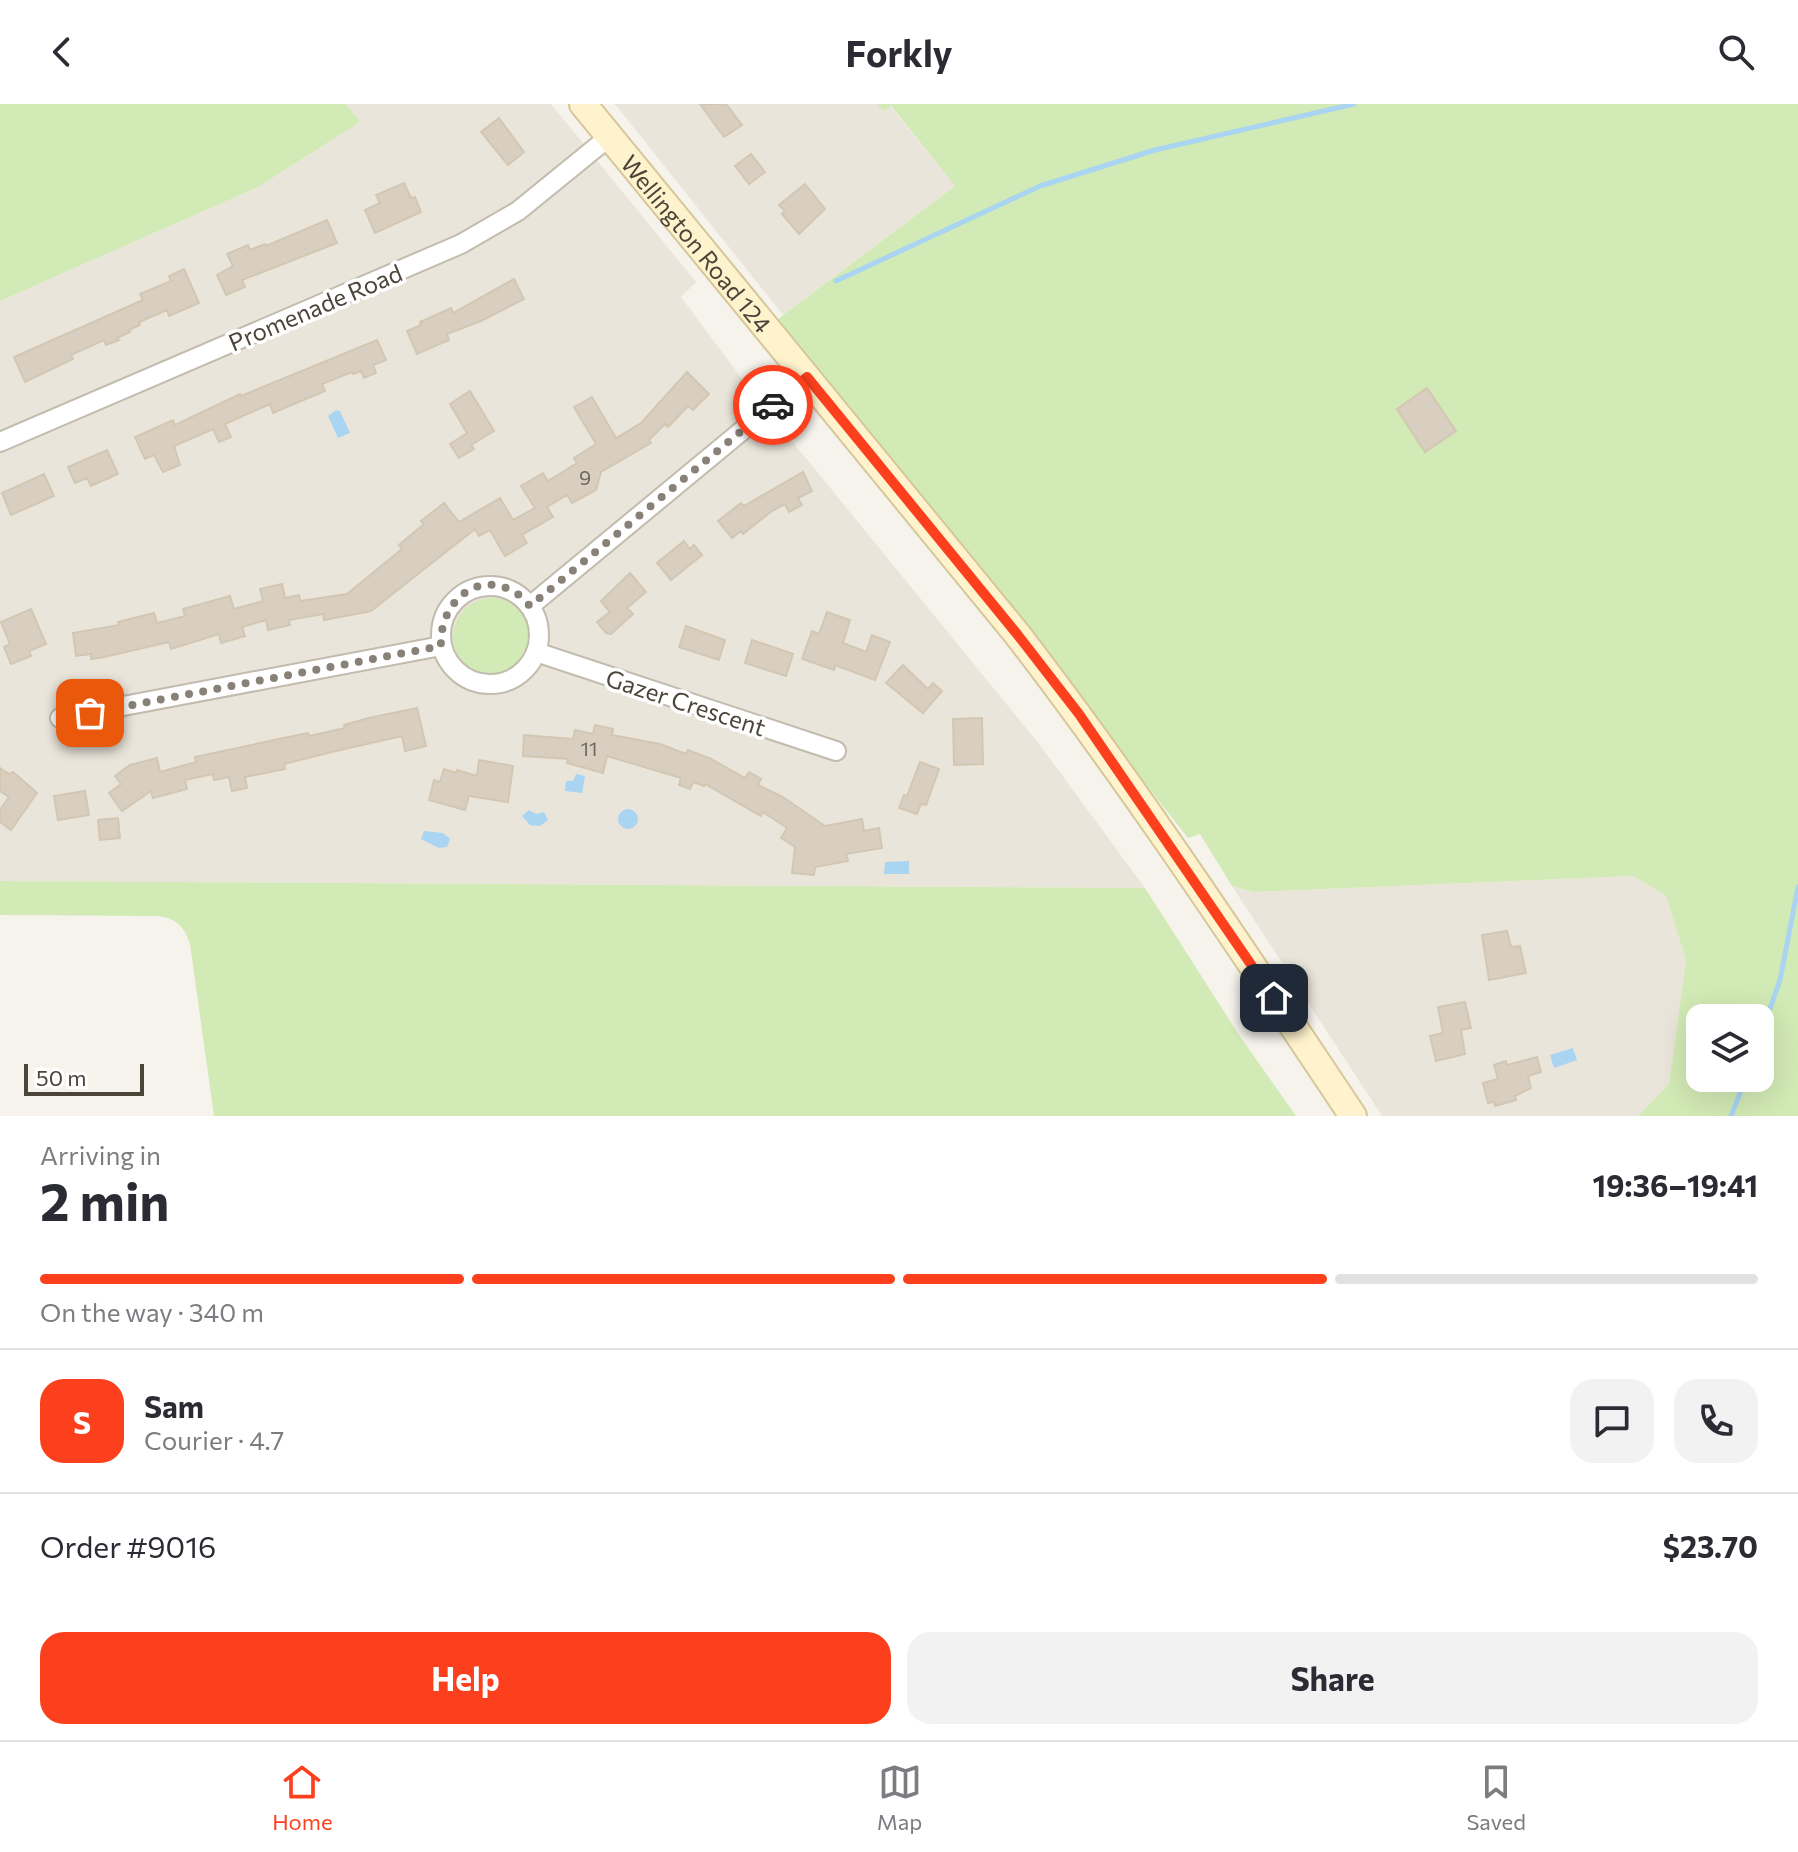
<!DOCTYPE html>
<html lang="en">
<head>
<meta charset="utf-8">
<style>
	body { margin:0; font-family:Commissioner,sans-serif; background:#f2f2f3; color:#2b2b33; height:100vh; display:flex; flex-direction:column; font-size:30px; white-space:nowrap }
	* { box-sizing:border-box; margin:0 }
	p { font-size:26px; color:#7c7c81 }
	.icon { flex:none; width:44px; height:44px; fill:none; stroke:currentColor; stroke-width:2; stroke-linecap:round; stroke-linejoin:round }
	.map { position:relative; height:1012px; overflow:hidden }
	.side { display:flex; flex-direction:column; background:#fff; flex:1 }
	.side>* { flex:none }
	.controls { position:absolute; left:1686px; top:900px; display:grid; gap:16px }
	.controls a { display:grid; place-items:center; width:88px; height:88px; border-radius:16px; background:#fff; box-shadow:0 8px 32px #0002; font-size:40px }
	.scale { position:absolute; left:24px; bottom:20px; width:120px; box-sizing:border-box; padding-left:8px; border:4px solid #4b4439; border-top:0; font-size:22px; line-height:28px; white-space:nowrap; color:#4b4439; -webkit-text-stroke:6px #fff; paint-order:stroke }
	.pin { position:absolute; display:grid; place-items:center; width:68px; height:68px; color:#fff; margin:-34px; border-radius:16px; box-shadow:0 4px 12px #0006 }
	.courier { position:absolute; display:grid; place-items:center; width:80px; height:80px; margin:-40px; border:6px solid #fc3f1d; border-radius:50%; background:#fff; color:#222; box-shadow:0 2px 10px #0007 }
	.headline em { font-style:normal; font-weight:700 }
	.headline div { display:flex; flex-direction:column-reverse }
	.headline { display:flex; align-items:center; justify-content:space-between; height:136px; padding:0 40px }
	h1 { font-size:52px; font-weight:700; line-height:60px }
	.bar { display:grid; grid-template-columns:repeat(4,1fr); gap:12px 8px; align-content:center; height:96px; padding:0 40px }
	.bar i { height:10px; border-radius:6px; background:#e1e1e2 }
	.bar .on { background:#fc3f1d }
	.bar p { grid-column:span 4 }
	.line { display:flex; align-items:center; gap:20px; padding:0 40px; border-top:2px solid #e1e1e2 }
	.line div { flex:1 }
	.round { display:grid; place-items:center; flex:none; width:84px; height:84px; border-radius:24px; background:#f2f2f3 }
	.action { display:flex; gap:16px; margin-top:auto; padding:16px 40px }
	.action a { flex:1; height:92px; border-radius:24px; background:#fc3f1d; color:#fff; font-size:32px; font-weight:700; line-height:92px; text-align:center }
	.action a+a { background:#f2f2f3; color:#2b2b33 }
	header { display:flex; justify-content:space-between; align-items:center; height:104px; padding:0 40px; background:#fff; font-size:36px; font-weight:700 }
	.tabs { display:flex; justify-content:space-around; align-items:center; height:112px; border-top:2px solid #e1e1e2; background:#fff; font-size:22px; color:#7c7c81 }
	.tabs a { display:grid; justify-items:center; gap:4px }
	.tabs .on { color:#fc3f1d }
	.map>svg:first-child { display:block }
	.residential { fill:#eae5da }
	.green { fill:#d2eab5; fill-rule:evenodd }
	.water { fill:#a9d4f2 }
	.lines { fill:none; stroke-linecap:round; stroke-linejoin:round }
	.stream { stroke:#a9d4f2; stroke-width:5 }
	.building { fill:#d8cfc1; stroke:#d3c7b4; stroke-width:2 }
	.street-casing { stroke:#c2bbae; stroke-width:22 }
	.secondary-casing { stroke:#d6c79b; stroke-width:30 }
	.street { stroke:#fff; stroke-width:18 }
	.secondary { stroke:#fff3cd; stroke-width:26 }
	.done { stroke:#878178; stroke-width:8; stroke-dasharray:0 14.4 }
	.route { stroke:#fc3f1d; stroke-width:10 }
	.labels { text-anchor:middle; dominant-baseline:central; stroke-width:7; stroke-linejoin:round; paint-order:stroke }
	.number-label { font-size:20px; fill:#6e675b }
	.street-label { font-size:24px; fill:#4b4439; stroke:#fff }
</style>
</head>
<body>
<header><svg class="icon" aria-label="back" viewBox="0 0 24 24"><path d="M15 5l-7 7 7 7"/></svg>Forkly<svg class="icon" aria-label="search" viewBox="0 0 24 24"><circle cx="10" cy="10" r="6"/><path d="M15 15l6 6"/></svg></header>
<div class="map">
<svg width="1798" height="1012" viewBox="0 0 1798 1012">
	<rect width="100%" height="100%" fill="#f6f3ec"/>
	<g class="residential">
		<path d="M346,0H551L696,178L681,193L752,288L1039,640L1145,784L0,777V197L258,83L360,18Z"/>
		<path d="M615,0H877L883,7L890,2L955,82L783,211Z"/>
		<path d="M1633,772L1666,792L1686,856L1669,980L1638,1012H1382L1232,782L1254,788Z"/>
	</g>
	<g class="green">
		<path d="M0,0H346L360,18L258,83L0,197Z"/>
		<path d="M877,0H1798V1012H1638L1669,980L1686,856L1666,792L1633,772L1254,788L1232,782L1200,730L1188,734L778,215L955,82L891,2L883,7ZM1700,914H1760V974H1700Z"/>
		<circle cx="492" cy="533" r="39"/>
		<path d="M0,777L1145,784L1239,931L1296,1012H214L190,840C184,822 177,815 158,812L0,811Z"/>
	</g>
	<g class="water">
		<path d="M336,306L340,307L350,329L338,334L328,312Z"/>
		<path d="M576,670L585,672L582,689L565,687L566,677H573Z"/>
		<circle cx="628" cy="715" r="10"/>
		<path d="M529,706L536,710L544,708L548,716L540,722L530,721L522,712Z"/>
		<path d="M424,727L443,729L450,735L447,743L439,744L421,735Z"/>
		<path d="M909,757V770H884L885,758Z"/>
		<path d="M1573,944L1577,956L1554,964L1550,951Z"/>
	</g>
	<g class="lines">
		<g class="stream">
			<path d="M836,177L1040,82L1155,46L1354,0"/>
			<path d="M1760,933L1780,876L1798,783"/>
			<path d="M1731,1012L1746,974"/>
		</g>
	</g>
	<g class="building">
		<path d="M700,0H726L742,21L724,33Z"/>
		<path d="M499,14L524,48L508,61L481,28Z"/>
		<path d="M751,50L765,68L749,80L735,62Z"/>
		<path d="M404,79L411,94L415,93L421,108L375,129L365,106L380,99L376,91Z"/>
		<path d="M805,80L825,105L799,130L782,110L785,107L779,101Z"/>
		<path d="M327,116L337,139L242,176L245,183L226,191L217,171L233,162L227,150L248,141L250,146L265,140L266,142Z"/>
		<path d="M184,165L199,199L169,212L167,206L139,218L140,221L129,226L130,228L117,234L119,236L106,241L104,236L71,251L73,255L25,278L14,253L143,196L140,190L171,177L169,172Z"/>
		<path d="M514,175L524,195L481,217L447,230L449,236L417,250L407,227L421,221L420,218L451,204L453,209Z"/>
		<path d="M377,236L386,256L373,261L376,269L364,274L361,267L353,270L352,268L322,280L325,287L273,309L270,300L225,320L231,333L219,338L213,325L174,342L180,361L163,368L154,351L145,355L135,333L173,316L175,321L240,290L241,292Z"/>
		<path d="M687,268L709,290L693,306L688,302L668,323L665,320L649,336L651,339L601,368L596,386L572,399L567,391L547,403L553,413L522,431L527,439L505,452L490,426L479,432L475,425L371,507L324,516L323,510L289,516L290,521L268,526L266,516L242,523L245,532L221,539L219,530L171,545L169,538L104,553L91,555V550L76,552L73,529L119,521L118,518L154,509L157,519L185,512L183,505L230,492L234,505L263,497L260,485L282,480L285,494L299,491L300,497L347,490L402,445L399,441L424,420L421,417L444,399L459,418L500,394L513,416L535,404L521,382L543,369L548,377L577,359L574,354L596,340L574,303L592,293L616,334L641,319Z"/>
		<path d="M1427,284L1456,327L1425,348L1397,305Z"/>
		<path d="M470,287L494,327L471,341L474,345L459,354L450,340L467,329L450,300Z"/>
		<path d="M107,346L118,370L91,382L87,374L75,379L68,363Z"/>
		<path d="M803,368L812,387L798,394L802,401L789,408L785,400L772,407L743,430L741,427L732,434L718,417L741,399L744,402Z"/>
		<path d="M44,370L54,392L11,411L2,389Z"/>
		<path d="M684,437L690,445L694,441L702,451L671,476L657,459Z"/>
		<path d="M630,469L646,488L627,504L633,510L611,530L606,529L597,518L610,508L601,497Z"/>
		<path d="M31,505L46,540L29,547L31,552L11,560L4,543L10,540L1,518Z"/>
		<path d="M827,508L850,516L843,539L866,548L872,531L890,538L875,576L835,561L834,566L802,555L812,527L819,530Z"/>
		<path d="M686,522L725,536L719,556L679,543Z"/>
		<path d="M752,536L793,550L786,572L745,559Z"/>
		<path d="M903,561L928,585L933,579L942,587L923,609L886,579Z"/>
		<path d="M417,604L426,642L405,647L402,632L336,647L284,660L285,665L245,673L247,684L232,687L229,673L214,676L213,670L185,676L187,685L153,694L151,687L122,707L109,689L121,680L115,672L130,661L157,654L160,668L196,658L195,653L279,635L308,629L309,632L345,624L344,621L369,614Z"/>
		<path d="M982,614L983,660L954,661L953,615Z"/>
		<path d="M595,621L613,625L612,631L660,640L686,650L688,646L711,655L745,674L749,668L761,675L758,681L783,693L825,722L862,715L864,727L879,724L882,744L846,750L848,757L815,763L814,771L792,769L795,743L781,734L787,724L763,708L761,712L705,680L704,682L693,678L690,685L679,681L681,674L607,652L603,669L567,659L568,655L523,652L524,631L573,635L575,626L593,630Z"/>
		<path d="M479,656L513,662L508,698L469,692L465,706L429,696L434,676L440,678L444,665L456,669L457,666L477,672Z"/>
		<path d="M920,658L939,665L926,701L921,700L917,710L899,704L904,691L907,692Z"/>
		<path d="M0,664L9,670L13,668L37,689L11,726L0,718V706L9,693L0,687Z"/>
		<path d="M85,687L89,711L58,716L54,692Z"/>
		<path d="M118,714L120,734L100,736L98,716Z"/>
		<path d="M1507,827L1511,843L1520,842L1526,869L1489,876L1482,831Z"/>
		<path d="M1465,898L1471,924L1461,926L1465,950L1436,957L1430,932L1443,929L1438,903Z"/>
		<path d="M1537,953L1541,968L1528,972L1531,984L1515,992L1516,996L1495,1002L1494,998L1488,999L1483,979L1498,975L1494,961L1506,957L1507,961Z"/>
	</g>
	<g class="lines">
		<g class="street-casing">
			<g id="street">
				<path d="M0,338L461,140L518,107L609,33"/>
				<circle cx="490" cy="531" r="49"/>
				<path d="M530,502L807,273"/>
				<path d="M536,548L836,647"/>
				<path d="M60,614L441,542"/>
			</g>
		</g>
		<g class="secondary-casing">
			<g id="secondary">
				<path id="s1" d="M583,0L1017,530C1137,686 1244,849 1353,1012"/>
			</g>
		</g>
		<use href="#street" class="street"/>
		<use href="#secondary" class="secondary"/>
	</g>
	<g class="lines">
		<path class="done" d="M90,609L441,542C439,500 476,464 516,489C521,492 526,498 530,502L773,301"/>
		<path class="route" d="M773,301L807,273L1017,530L1079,610L1274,894"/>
	</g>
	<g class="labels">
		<g class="number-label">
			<text x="585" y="373">9</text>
			<text x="589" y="644">11</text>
		</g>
		<g class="street-label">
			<text stroke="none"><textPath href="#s1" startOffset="180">Wellington Road 124</textPath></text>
			<text transform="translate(315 203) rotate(-23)">Promenade Road</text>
			<text transform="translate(686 598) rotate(18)">Gazer Crescent</text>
		</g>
	</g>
</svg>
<div class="controls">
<a><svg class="icon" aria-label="layers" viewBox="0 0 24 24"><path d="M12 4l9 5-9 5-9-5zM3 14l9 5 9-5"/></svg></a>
</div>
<div class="scale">50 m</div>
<div class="pin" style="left:90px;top:609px;background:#ea580c"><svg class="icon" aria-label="bag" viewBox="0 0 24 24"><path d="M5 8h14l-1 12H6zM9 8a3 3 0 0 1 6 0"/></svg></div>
<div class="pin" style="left:1274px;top:894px;background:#1f2937"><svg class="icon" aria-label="home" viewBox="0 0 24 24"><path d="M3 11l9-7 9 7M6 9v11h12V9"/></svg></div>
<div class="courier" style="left:773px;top:301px"><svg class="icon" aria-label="car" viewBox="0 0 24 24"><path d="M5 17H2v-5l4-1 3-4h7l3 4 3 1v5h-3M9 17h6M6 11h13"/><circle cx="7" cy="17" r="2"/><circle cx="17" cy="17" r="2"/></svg></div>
</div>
<section class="side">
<div class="headline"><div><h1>2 min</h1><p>Arriving in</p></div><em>19:36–19:41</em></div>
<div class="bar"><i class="on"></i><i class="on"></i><i class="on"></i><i></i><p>On the way · 340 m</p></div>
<div class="line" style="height:144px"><b class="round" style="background:#fc3f1d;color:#fff">S</b><div><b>Sam</b><p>Courier · 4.7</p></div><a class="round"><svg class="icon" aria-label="chat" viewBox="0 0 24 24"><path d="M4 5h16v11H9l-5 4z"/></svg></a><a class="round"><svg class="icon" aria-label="phone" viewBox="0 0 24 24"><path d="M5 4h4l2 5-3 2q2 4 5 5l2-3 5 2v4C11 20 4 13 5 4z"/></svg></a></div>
<div class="line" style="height:104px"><div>Order #9016</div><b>$23.70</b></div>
<div class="action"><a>Help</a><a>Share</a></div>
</section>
<nav class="tabs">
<a class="on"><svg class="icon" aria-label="home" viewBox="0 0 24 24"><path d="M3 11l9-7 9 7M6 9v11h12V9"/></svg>Home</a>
<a><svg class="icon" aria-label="map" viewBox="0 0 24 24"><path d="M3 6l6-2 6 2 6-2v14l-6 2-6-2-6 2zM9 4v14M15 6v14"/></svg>Map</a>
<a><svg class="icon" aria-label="saved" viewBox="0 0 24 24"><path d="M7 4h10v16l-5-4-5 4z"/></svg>Saved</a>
</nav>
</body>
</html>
